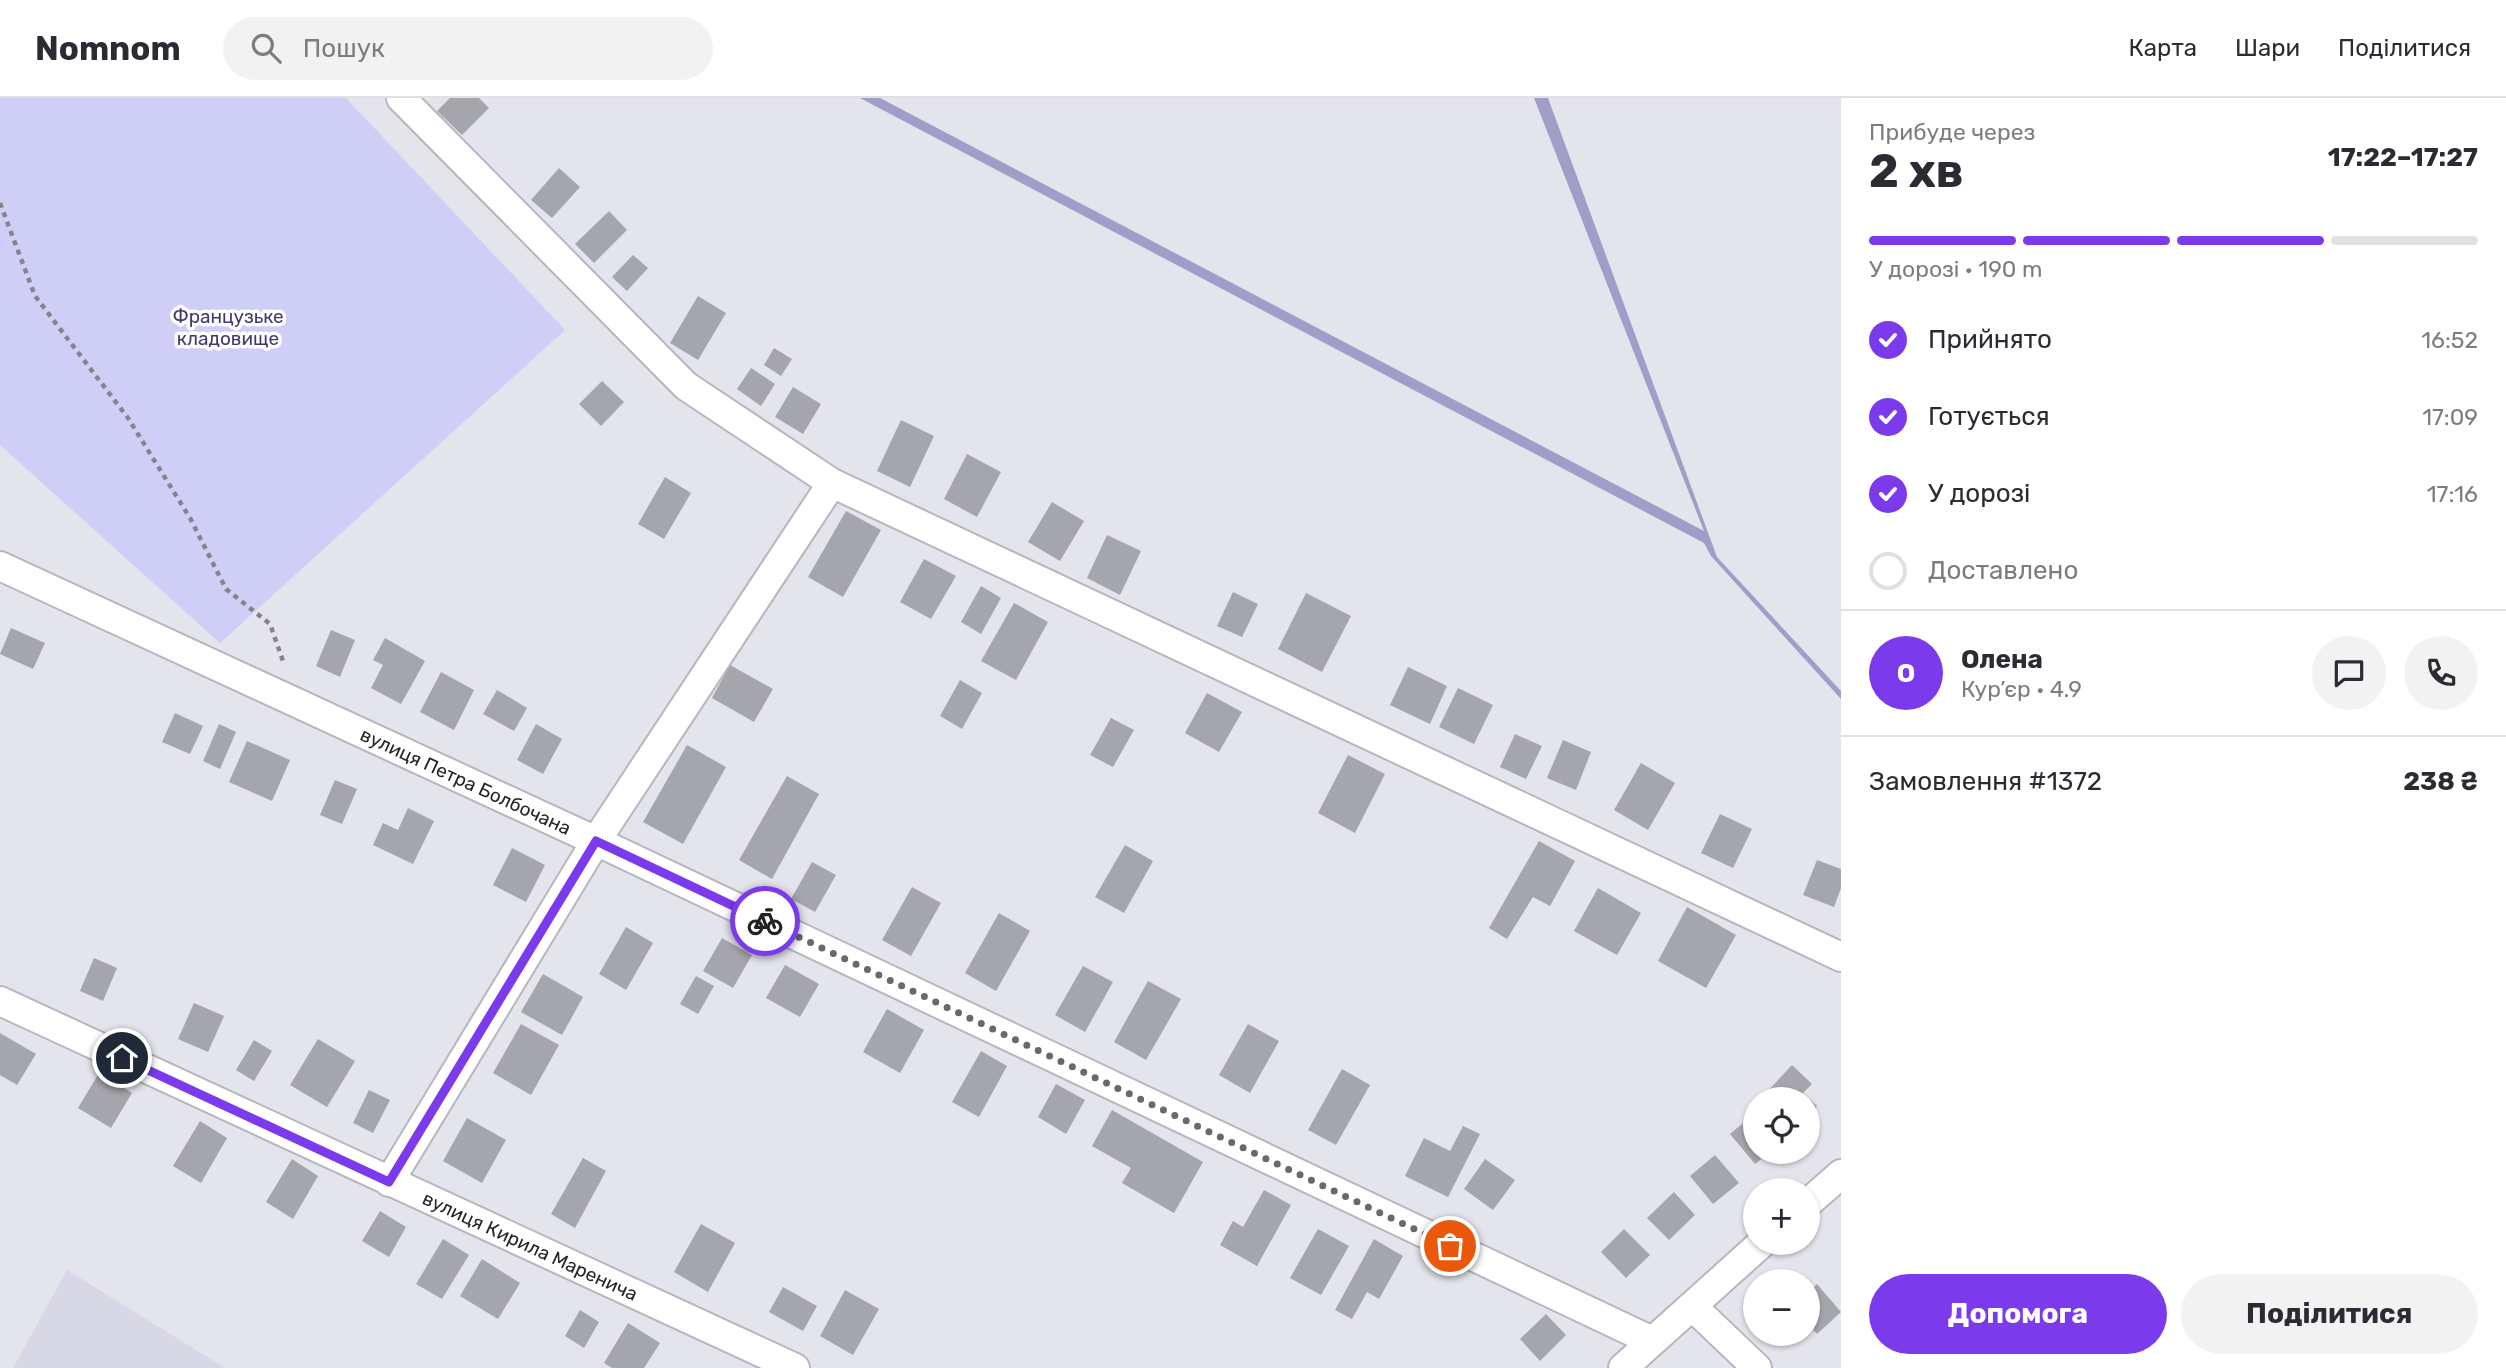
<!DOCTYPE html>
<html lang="uk">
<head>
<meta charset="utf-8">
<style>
	body { margin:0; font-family:Rubik,sans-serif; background:#f2f2f3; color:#2b2b33; height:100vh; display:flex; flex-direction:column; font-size:26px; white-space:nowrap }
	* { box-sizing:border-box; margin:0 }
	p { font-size:23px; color:#7c7c81 }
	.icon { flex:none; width:38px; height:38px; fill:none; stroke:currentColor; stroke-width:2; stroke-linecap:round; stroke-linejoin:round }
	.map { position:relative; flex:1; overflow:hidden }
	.panel { display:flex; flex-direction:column; background:#fff; width:665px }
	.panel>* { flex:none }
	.fabs { position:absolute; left:1743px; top:989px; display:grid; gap:14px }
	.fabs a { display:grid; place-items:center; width:77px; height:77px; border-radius:50%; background:#fff; box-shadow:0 2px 5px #0004; font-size:35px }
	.pin { position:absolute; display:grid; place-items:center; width:60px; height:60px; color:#fff; margin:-30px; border:4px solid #fff; border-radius:50%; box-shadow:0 2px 7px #0007 }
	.courier { position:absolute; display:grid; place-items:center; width:70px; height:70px; margin:-35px; border:5px solid #7c3aed; border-radius:50%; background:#fff; color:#222; box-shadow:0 2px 9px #0007 }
	.headline em { font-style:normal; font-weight:700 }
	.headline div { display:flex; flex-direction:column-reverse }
	.headline { display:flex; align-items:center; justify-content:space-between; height:119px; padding:0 28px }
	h1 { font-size:46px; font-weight:700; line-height:52px }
	.bar { display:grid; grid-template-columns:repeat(4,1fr); gap:10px 7px; align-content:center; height:84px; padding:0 28px }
	.bar i { height:9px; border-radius:5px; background:#e1e1e2 }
	.bar .selected { background:#7c3aed }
	.bar p { grid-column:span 4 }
	.line { display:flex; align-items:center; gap:18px; padding:0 28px; border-top:2px solid #e1e1e2 }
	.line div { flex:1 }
	.round { display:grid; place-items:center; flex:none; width:74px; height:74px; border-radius:37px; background:#f2f2f3 }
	ol { padding:0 28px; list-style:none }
	li { display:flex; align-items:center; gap:21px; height:77px }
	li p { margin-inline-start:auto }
	li .icon { padding:7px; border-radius:50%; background:#7c3aed; color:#fff; stroke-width:4 }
	li:last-child { color:#7c7c81 }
	li i { width:38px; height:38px; border:4px solid #e1e1e2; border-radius:50% }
	.cta { display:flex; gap:14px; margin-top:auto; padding:14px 28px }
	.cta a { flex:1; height:80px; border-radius:42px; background:#7c3aed; color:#fff; font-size:28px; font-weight:700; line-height:80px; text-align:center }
	.cta a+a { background:#f2f2f3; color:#2b2b33 }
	header { display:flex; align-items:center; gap:42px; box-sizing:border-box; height:98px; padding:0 35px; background:#fff; border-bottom:2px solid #e1e1e2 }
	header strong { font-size:33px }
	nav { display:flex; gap:38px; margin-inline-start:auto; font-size:24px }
	.search { width:490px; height:63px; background:#f2f2f3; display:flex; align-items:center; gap:18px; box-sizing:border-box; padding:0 24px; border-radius:38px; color:#7c7c81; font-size:26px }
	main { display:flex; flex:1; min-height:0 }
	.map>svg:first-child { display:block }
	.built { fill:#d8d7e6 }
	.green { fill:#cfcef7 }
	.water { fill:#a09ec9 }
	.building { fill:#a5a5ac }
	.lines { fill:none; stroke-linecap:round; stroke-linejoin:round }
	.minor-casing { stroke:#b6b6be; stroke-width:32 }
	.path { stroke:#84848a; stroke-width:4.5; stroke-dasharray:5 5; stroke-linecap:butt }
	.minor { stroke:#fff; stroke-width:28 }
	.done { stroke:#68686d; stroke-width:7; stroke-dasharray:0 12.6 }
	.route { stroke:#7c3aed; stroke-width:9 }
	.labels { text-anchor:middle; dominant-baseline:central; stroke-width:7; stroke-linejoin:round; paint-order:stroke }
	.park-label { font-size:19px; fill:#3f3970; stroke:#fff }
	.street-label { font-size:19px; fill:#262629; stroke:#fff }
</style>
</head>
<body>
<header>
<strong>Nomnom</strong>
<div class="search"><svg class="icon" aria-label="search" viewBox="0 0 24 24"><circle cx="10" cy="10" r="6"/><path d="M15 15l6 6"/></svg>Пошук</div>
<nav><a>Карта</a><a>Шари</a><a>Поділитися</a></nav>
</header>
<main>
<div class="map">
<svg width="1841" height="1270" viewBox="0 0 1841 1270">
	<rect width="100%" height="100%" fill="#e4e4ec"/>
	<path class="built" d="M67,1172L225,1270H13Z"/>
	<path class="green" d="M0,0H346L565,232L220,545L0,347Z"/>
	<path class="water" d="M860,0H880L1704,433L1534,0H1548L1717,459L1841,593V601L1711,458L1704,445Z"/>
	<g class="building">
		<path d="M450,0H479L489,10L462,37L437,13Z"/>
		<path d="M559,70L580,89L552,120L531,102Z"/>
		<path d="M609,113L627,132L594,165L575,146Z"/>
		<path d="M633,157L648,170L627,193L612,179Z"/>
		<path d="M698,198L726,215L698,262L670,245Z"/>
		<path d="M774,250L792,261L781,278L764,267Z"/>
		<path d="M751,270L775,286L761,308L737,291Z"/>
		<path d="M602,283L624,304L601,328L579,306Z"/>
		<path d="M793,289L821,306L803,336L775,319Z"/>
		<path d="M901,322L934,338L910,389L877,373Z"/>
		<path d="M967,356L1001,374L977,419L944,401Z"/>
		<path d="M665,379L691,395L664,441L638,426Z"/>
		<path d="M1052,404L1084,423L1060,463L1028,444Z"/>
		<path d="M846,413L881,432L843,499L808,479Z"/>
		<path d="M1107,437L1141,453L1120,497L1087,480Z"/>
		<path d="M924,461L956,478L931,521L900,504Z"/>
		<path d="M981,488L1001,500L981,536L961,524Z"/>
		<path d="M1233,494L1258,506L1242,539L1217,528Z"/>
		<path d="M1306,495L1351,518L1322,574L1278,551Z"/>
		<path d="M1014,505L1048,524L1016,582L981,563Z"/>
		<path d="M11,530L45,545L33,571L0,556Z"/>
		<path d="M331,532L355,542L340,579L316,568Z"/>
		<path d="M385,540L425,563L401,606L371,590L383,567L373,562Z"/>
		<path d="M730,567L773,591L754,624L712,600Z"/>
		<path d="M1408,569L1447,588L1430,626L1390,607Z"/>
		<path d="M441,574L474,592L454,632L420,614Z"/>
		<path d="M960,582L982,595L962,631L940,618Z"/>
		<path d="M1458,590L1493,607L1474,646L1439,629Z"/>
		<path d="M497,592L527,610L514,633L483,616Z"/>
		<path d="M1207,595L1242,614L1219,654L1185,635Z"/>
		<path d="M175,615L203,628L190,656L162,644Z"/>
		<path d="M1111,620L1134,632L1113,669L1090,657Z"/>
		<path d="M219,626L236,634L220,671L203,663Z"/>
		<path d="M536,626L562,641L543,676L517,662Z"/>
		<path d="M1515,636L1542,648L1526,681L1500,669Z"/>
		<path d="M1563,642L1591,654L1576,692L1547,680Z"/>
		<path d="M247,643L290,662L272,703L229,684Z"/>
		<path d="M687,647L726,669L683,746L643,724Z"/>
		<path d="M1348,657L1385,676L1355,735L1318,715Z"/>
		<path d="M1641,665L1675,685L1648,732L1614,712Z"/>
		<path d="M787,678L819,696L772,781L739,762Z"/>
		<path d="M335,682L357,691L342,726L320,717Z"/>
		<path d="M408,710L434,723L413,766L373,747L383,725L398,732Z"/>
		<path d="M1720,716L1752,731L1733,770L1701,755Z"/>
		<path d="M1539,743L1575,763L1550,808L1533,799L1507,841L1489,830Z"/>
		<path d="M1125,747L1153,763L1124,815L1095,799Z"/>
		<path d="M512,750L545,767L526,804L493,787Z"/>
		<path d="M1817,762L1841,771V790L1834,809L1803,797Z"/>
		<path d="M812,764L836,777L815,814L791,801Z"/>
		<path d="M912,789L941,805L911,858L882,842Z"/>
		<path d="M1598,790L1641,815L1617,857L1574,833Z"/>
		<path d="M1687,809L1736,837L1706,890L1658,863Z"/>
		<path d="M999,815L1030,833L996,893L965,875Z"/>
		<path d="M626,829L653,845L626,892L599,876Z"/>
		<path d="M722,840L752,857L733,890L703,873Z"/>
		<path d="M94,860L117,870L103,903L80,893Z"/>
		<path d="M785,867L819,886L800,919L766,900Z"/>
		<path d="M1083,868L1113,884L1085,934L1055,917Z"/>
		<path d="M543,876L583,899L562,937L521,914Z"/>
		<path d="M696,878L714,888L698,916L680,906Z"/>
		<path d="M1148,883L1181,901L1146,962L1114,944Z"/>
		<path d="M194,905L224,918L208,954L178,941Z"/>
		<path d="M887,911L924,932L900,975L863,954Z"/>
		<path d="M521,926L559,947L531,997L493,975Z"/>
		<path d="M1248,926L1279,943L1250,995L1219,977Z"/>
		<path d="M0,935L36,956L17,987L0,977Z"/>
		<path d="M318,941L355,963L327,1009L290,987Z"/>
		<path d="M254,942L272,953L254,983L236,972Z"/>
		<path d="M981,953L1007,968L979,1019L952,1004Z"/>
		<path d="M1792,967L1812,986L1803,995L1817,1008L1808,1018V1001H1771L1765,996Z"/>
		<path d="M1342,971L1370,987L1336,1047L1308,1032Z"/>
		<path d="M99,975L132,995L111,1030L78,1010Z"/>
		<path d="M1056,986L1085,1002L1066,1036L1038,1019Z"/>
		<path d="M369,992L390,1002L373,1035L353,1025Z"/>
		<path d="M1112,1012L1203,1064L1174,1115L1122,1085L1131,1070L1092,1048Z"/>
		<path d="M1755,1015V1054H1770L1755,1066L1730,1036Z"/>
		<path d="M467,1020L506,1042L482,1085L443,1063Z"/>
		<path d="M200,1023L227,1040L201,1085L173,1068Z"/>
		<path d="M1463,1028L1480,1036L1448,1099L1405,1078L1424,1040L1450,1053Z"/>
		<path d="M1715,1057L1739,1085L1713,1106L1690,1078Z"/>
		<path d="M583,1060L606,1073L575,1130L551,1116Z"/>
		<path d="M292,1061L318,1078L293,1121L266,1104Z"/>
		<path d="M1485,1061L1515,1082L1493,1112L1464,1091Z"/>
		<path d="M1264,1092L1291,1107L1257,1168L1220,1147L1233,1123L1243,1129Z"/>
		<path d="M1674,1094L1695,1117L1669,1142L1647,1120Z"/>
		<path d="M380,1113L406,1129L389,1159L362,1143Z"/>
		<path d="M701,1126L735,1145L708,1194L674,1174Z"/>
		<path d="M1318,1131L1349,1148L1321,1197L1290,1180Z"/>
		<path d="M1624,1131L1650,1157L1626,1180L1601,1154Z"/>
		<path d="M443,1141L469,1157L442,1201L416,1186Z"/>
		<path d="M1374,1141L1403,1158L1379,1201L1367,1194L1352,1221L1335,1212Z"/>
		<path d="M482,1161L520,1185L498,1221L460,1198Z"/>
		<path d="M1817,1186L1841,1214L1817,1236L1808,1226V1195Z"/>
		<path d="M783,1189L817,1208L803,1233L769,1214Z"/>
		<path d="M845,1192L879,1211L853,1257L820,1238Z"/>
		<path d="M580,1212L599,1224L584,1250L565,1238Z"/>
		<path d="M1546,1216L1566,1237L1540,1263L1520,1241Z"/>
		<path d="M628,1225L660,1245L644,1270H612L604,1265Z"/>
	</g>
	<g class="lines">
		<g class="minor-casing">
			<g id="minor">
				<path d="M401,0L686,288L832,385L1841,859"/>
				<path id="s1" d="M0,468L596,743L1652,1243"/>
				<path id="s2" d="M0,903L795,1270"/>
				<path d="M389,1084L596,743L832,385"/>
				<path d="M1808,1105L1841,1076"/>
				<path d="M1692,1208L1757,1270"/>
				<path d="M1623,1270L1763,1144"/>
			</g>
		</g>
		<path class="path" d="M0,105L35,198L128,320L190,420L226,491L270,526L284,566"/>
		<use href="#minor" class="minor"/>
	</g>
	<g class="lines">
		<path class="done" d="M765,823L1450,1148"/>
		<path class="route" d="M122,960L389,1084L596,743L765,823"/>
	</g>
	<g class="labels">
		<g class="park-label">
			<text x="228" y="218">Французьке<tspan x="228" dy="22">кладовище</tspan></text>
		</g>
		<g class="street-label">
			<text stroke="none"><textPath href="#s1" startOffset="513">вулиця Петра Болбочана</textPath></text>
			<text stroke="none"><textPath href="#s2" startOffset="584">вулиця Кирила Маренича</textPath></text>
		</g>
	</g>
</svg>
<div class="fabs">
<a><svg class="icon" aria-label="locate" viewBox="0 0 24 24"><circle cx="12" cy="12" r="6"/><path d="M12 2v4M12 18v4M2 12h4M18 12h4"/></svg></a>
<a>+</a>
<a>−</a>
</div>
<div class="pin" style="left:1450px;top:1148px;background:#ea580c"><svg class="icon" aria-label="bag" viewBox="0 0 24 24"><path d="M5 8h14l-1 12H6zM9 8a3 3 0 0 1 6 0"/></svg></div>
<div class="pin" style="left:122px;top:960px;background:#1f2937"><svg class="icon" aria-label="home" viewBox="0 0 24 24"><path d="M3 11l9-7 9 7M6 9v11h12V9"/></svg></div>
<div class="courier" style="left:765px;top:823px"><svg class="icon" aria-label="bike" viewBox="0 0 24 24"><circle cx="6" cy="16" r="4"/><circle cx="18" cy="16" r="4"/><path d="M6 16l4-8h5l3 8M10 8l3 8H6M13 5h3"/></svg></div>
</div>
<section class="panel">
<div class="headline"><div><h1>2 хв</h1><p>Прибуде через</p></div><em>17:22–17:27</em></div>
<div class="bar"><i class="selected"></i><i class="selected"></i><i class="selected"></i><i></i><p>У дорозі · 190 m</p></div>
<ol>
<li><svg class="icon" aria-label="check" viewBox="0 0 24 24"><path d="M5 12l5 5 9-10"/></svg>Прийнято<p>16:52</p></li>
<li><svg class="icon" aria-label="check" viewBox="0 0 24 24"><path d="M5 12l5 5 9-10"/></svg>Готується<p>17:09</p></li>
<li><svg class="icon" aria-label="check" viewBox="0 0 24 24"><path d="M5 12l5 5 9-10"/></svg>У дорозі<p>17:16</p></li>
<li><i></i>Доставлено</li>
</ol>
<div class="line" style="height:126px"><b class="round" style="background:#7c3aed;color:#fff">О</b><div><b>Олена</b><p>Кур’єр · 4.9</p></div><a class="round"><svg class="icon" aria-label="chat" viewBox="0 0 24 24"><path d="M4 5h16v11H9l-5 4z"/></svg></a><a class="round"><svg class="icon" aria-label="phone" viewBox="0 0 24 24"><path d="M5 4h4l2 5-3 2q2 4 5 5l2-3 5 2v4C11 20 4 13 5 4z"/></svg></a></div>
<div class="line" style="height:91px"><div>Замовлення #1372</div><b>238 ₴</b></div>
<div class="cta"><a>Допомога</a><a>Поділитися</a></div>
</section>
</main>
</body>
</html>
